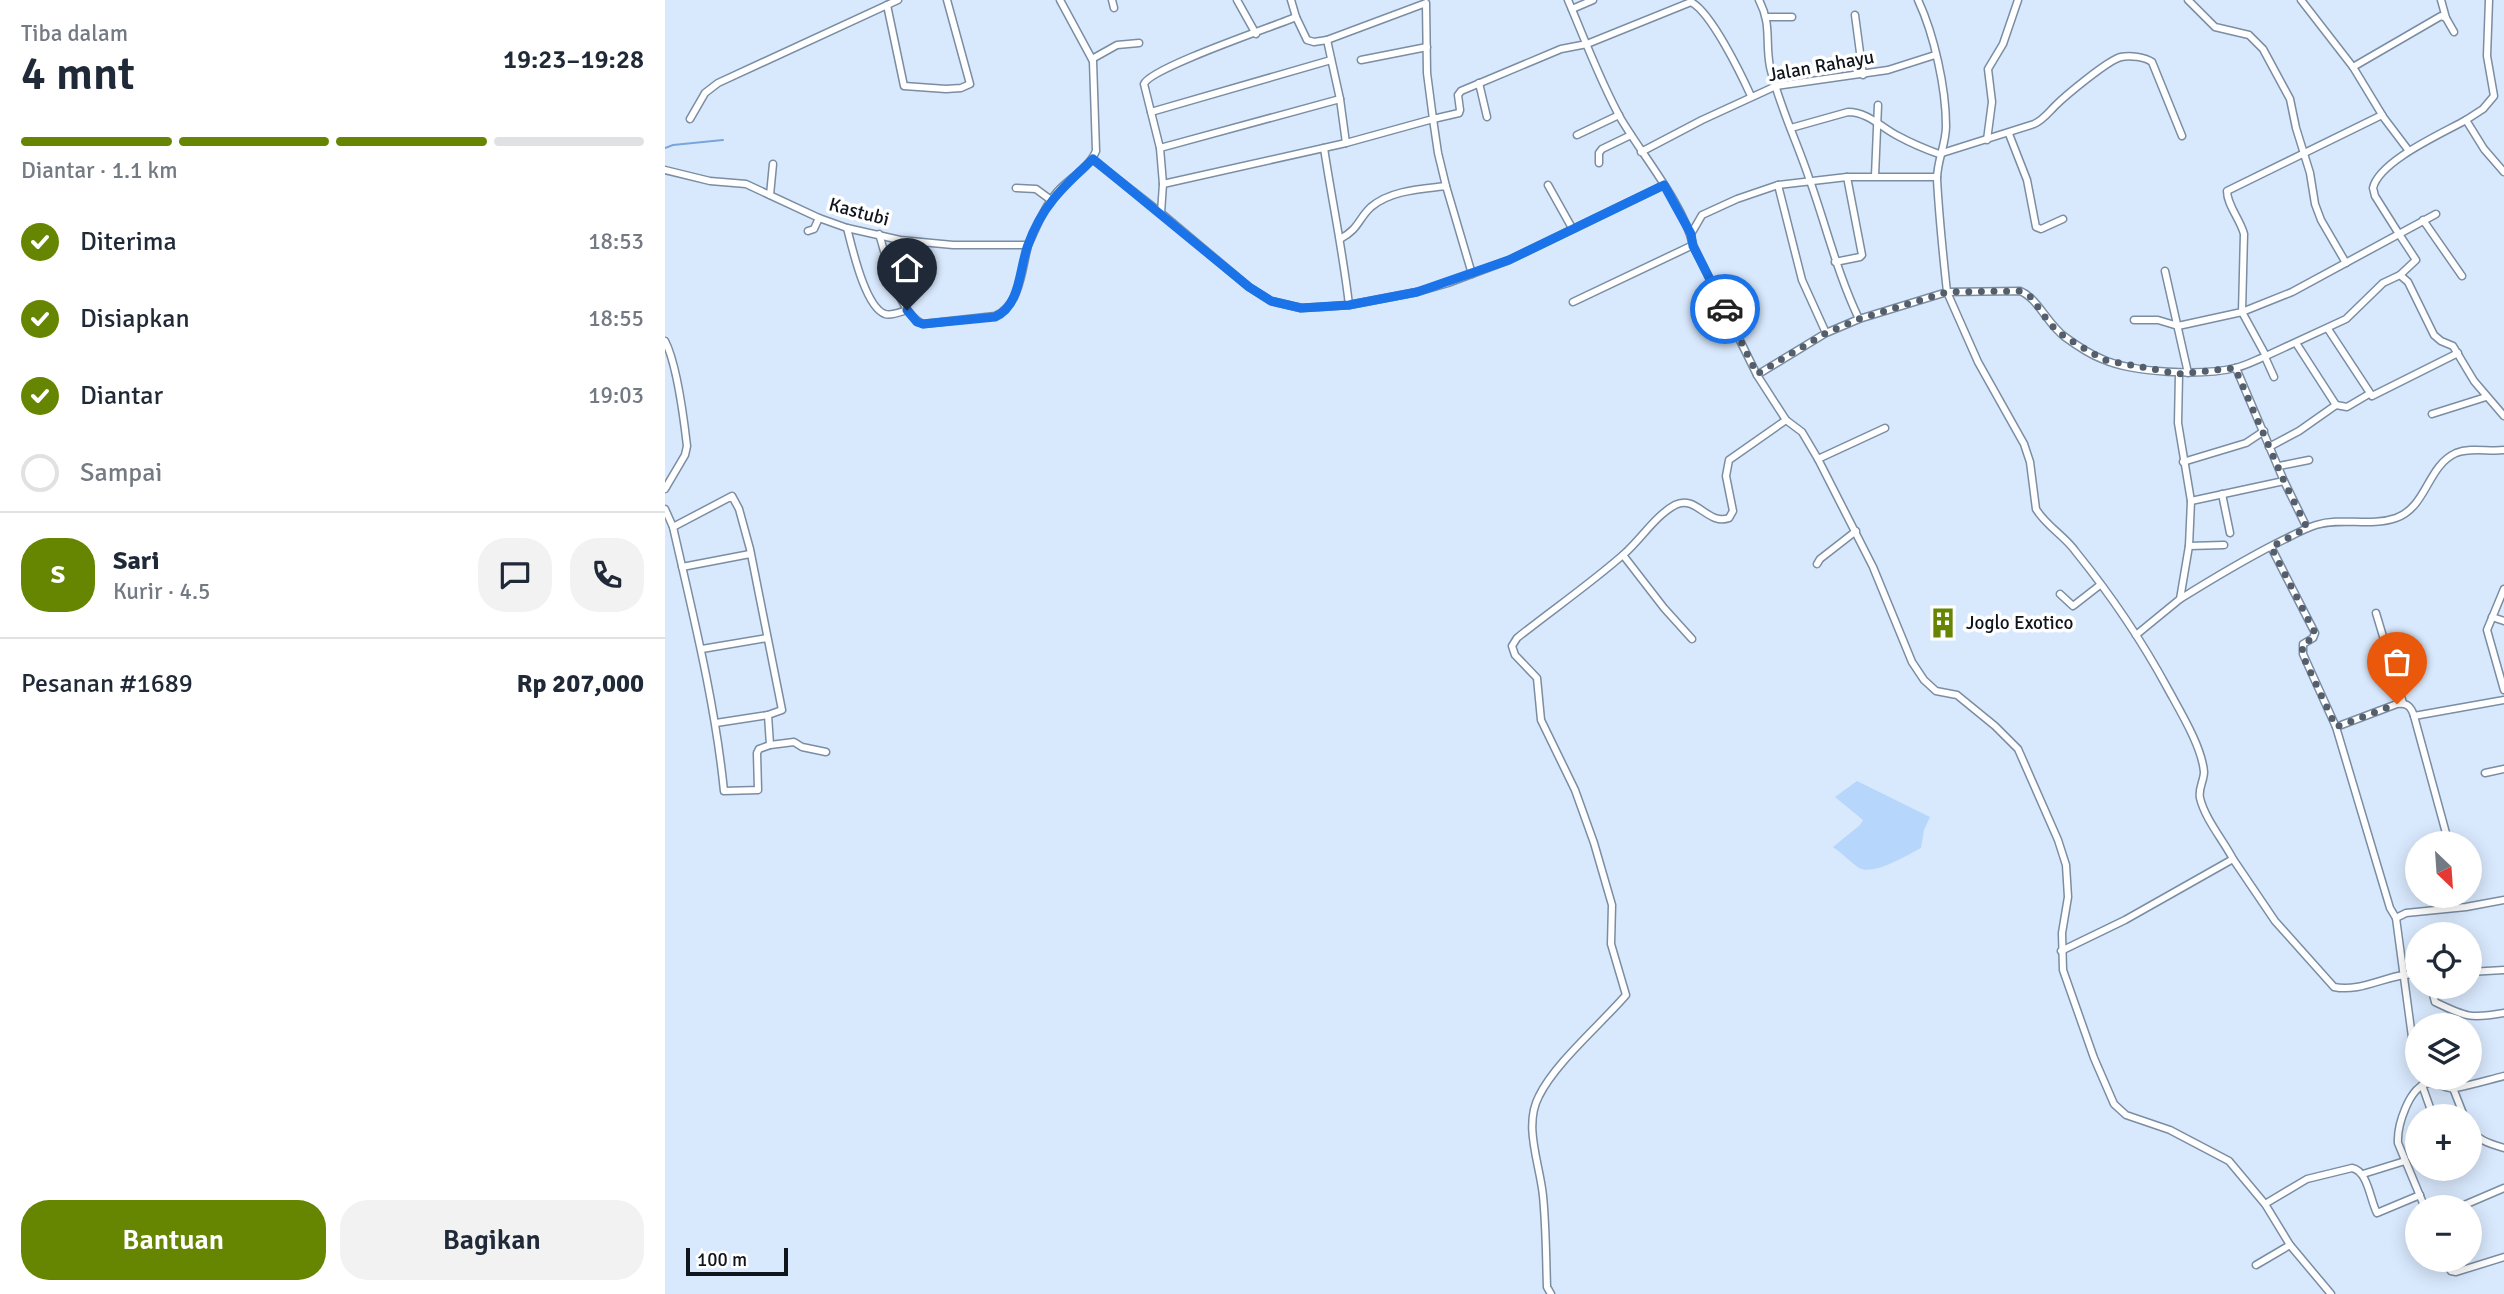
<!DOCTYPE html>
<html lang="id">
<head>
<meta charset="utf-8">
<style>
	body { margin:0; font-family:Signika,sans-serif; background:#f2f2f3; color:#1f2937; height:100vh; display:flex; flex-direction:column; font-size:26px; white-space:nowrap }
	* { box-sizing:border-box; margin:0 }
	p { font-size:23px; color:#747a83 }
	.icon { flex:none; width:38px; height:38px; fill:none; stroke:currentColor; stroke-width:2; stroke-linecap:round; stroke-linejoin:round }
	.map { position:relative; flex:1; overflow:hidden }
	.panel { display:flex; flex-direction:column; background:#fff; width:665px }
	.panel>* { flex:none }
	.needle { width:46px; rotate:155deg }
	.buttons { position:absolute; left:1740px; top:831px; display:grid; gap:14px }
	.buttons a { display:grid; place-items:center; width:77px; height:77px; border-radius:50%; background:#fff; box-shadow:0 4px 18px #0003; font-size:35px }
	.scale { position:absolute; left:21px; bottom:18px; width:102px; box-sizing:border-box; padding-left:7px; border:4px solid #0e151d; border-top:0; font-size:19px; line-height:24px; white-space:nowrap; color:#0e151d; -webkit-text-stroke:5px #fff; paint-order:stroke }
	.pin { position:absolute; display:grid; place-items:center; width:60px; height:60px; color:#fff; margin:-72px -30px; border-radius:50% 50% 50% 0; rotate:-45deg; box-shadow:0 0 7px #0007 }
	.pin .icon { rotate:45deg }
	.courier { position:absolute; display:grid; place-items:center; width:70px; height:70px; margin:-35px; border:5px solid #1a73e8; border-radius:50%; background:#fff; color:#222; box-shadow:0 2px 9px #0007 }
	.headline em { font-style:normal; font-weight:600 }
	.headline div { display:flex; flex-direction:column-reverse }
	.headline { display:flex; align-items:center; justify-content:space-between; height:119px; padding:0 21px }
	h1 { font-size:46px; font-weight:600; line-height:52px }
	.bar { display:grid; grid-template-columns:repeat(4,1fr); gap:10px 7px; align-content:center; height:84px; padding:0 21px }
	.bar i { height:9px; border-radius:5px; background:#e0e1e3 }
	.bar .on { background:#668601 }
	.bar p { grid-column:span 4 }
	.line { display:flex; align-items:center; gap:18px; padding:0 21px; border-top:2px solid #e0e1e3 }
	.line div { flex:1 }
	.round { display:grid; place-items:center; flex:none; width:74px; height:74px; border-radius:28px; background:#f2f2f3 }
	ol { padding:0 21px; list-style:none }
	li { display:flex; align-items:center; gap:21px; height:77px }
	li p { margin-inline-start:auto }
	li .icon { padding:7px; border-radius:50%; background:#668601; color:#fff; stroke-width:4 }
	li:last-child { color:#747a83 }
	li i { width:38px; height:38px; border:4px solid #e0e1e3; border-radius:50% }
	.button { display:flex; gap:14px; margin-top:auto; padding:14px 21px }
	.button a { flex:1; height:80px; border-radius:28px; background:#668601; color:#fff; font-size:28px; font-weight:600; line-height:80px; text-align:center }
	.button a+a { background:#f2f2f3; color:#1f2937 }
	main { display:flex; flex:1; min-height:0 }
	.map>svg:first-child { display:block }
	.green { fill:#b7d6fc }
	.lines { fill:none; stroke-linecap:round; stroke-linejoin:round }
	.stream { stroke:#78a6db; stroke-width:2 }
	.minor-casing { stroke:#7a8da3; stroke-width:9 }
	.minor { stroke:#fff; stroke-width:6 }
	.done { stroke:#555f6b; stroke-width:7; stroke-dasharray:0 12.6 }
	.route { stroke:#1a73e8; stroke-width:9 }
	.labels { text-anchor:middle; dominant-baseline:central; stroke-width:7; stroke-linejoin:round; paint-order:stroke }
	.street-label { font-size:19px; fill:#0e151d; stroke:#fff }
	.poi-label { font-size:19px; fill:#0e151d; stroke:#fff; text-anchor:start }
</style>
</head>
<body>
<main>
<section class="panel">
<div class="headline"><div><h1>4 mnt</h1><p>Tiba dalam</p></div><em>19:23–19:28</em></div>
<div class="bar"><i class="on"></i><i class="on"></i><i class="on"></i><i></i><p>Diantar · 1.1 km</p></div>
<ol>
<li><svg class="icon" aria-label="check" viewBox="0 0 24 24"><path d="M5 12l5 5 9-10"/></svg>Diterima<p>18:53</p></li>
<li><svg class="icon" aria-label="check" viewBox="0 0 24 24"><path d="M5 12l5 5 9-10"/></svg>Disiapkan<p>18:55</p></li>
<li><svg class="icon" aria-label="check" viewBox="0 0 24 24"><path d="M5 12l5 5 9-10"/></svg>Diantar<p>19:03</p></li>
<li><i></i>Sampai</li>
</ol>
<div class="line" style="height:126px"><b class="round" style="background:#668601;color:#fff">S</b><div><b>Sari</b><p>Kurir · 4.5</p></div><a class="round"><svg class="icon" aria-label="chat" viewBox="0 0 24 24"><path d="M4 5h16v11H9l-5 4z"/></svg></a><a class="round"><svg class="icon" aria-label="phone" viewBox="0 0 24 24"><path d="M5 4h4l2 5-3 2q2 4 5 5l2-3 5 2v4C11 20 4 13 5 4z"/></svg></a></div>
<div class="line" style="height:91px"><div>Pesanan #1689</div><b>Rp 207,000</b></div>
<div class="button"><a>Bantuan</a><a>Bagikan</a></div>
</section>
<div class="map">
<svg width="1839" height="1294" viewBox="0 0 1839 1294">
	<rect width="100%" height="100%" fill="#d9e9fd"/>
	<path class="green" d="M1192,781L1265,817L1259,830L1256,848C1242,855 1209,876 1194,868C1185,862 1177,853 1168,847L1195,825L1198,820L1170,797Z"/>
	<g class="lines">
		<path class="stream" d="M0,148L8,145L58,140"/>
		<g class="minor-casing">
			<g id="minor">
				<path d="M447,0L449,8"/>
				<path d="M572,0L591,34"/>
				<path d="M626,0L631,17C607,27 485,68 479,84L495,148L498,184L496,213L584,287L606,301L636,308L656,307L684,305L752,292L783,283L844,260L999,185"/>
				<path d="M903,0C920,40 935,81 956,119C978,156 1019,205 1028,245L1092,375L1161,333L1194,319L1282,292L1313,362L1359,444L1365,462L1371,509C1381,526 1400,536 1411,552C1445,594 1477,641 1503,689C1515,711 1537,747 1539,772C1539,781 1533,788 1535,798C1540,819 1558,840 1568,859"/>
				<path d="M1094,0C1107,25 1100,41 1105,67C1114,105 1132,142 1144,178C1161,225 1172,273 1194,319"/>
				<path d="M1253,0C1269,34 1281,88 1281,126C1281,145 1272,160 1272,179C1274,217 1278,255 1282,292L1355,291C1373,298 1382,324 1400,337C1411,345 1424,354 1437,359C1468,373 1537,376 1570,368C1580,366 1591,360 1601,356"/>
				<path d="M1523,0L1550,27L1584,35L1598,49L1625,99L1631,128L1645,173L1650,204L1656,220L1681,263"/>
				<path d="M1636,0L1688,67L1719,118L1744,151"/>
				<path d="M1776,0L1781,18"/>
				<path d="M222,5L239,86L281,89L296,88L305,84L282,0"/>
				<path d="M907,9L928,0"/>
				<path d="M1190,15L1198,75"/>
				<path d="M631,17L642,40L649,42L662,40L675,99L681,143L768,119L773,153L781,186"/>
				<path d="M1103,17H1127"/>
				<path d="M662,40L761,3L762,73L768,119L794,113L795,110L793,95L796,91L896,49L922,44L1026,2C1046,12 1076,74 1086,96"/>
				<path d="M427,59L452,45L474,43"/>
				<path d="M696,60L762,47"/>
				<path d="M1688,67L1776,16L1781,18L1789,32"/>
				<path d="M814,83L822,117"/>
				<path d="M486,112L666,60"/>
				<path d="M25,119L40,93L53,83L233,0"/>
				<path d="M1801,120L1818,109L1829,96L1822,56L1824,0"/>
				<path d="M1126,128L1183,112C1203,112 1217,128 1233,136C1246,143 1260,149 1274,154L1369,124C1378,120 1383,113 1390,106C1400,96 1443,60 1456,57C1465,55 1480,57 1487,62L1517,136"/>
				<path d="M1344,134L1362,180L1371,227L1376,229L1398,219"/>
				<path d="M912,135L954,115"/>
				<path d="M1322,140L1327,102L1323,69L1338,44L1353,0"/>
				<path d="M495,148L675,99"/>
				<path d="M659,148C667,201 678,252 684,305"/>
				<path d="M976,152L1037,120L1111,86L1223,70L1270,55"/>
				<path d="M427,159L496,213"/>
				<path d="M934,163V153L937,149L966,135"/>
				<path d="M0,170L45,181L81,184L154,218L182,228L235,240L288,245H363C372,226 379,207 393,191C405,178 424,168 431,151L428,61L395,0"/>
				<path d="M1839,172L1819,149L1801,120C1778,133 1714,161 1708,188L1710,196L1734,234L1627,292L1577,312L1601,356L1681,319L1718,283L1735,275L1743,282L1769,335L1776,341L1788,346L1809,381L1839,416"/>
				<path d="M1210,176L1213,105"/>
				<path d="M498,184L681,143"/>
				<path d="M883,185L907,228"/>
				<path d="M1113,185L1137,280L1161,333"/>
				<path d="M351,188L371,189L386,200"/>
				<path d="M105,195L108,164"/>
				<path d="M1758,220L1797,276"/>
				<path d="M182,228C187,247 200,307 220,314C227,316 235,312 242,310"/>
				<path d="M143,231L149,229L154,218"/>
				<path d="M214,234C222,259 233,313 258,324L330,316C355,306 357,268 363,245"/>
				<path d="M1026,234L1037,215L1072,199L1113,185L1182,177H1272"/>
				<path d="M675,239C694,229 693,219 706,207C726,190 757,189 781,186L807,274"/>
				<path d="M1170,262L1195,257L1197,255L1182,177"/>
				<path d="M1500,271L1523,373"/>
				<path d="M1735,275L1751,260L1734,234L1771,214"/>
				<path d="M908,302L1028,245"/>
				<path d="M1469,320H1493L1513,326L1577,312L1579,234C1575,219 1562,205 1562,191L1717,115"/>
				<path d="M1663,329L1707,396L1793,353"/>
				<path d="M0,341C12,364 19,420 22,446L20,455L0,489"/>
				<path d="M1600,357L1609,377"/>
				<path d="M1571,368L1619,481L1642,528"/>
				<path d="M1092,375L1121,420L1137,432L1153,459L1208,567L1247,662L1259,680L1271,691L1292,695L1330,726L1353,749L1393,840L1401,865L1403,897L1397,933L1398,970L1429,1058L1449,1104L1461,1115L1505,1130L1564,1161L1600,1204L1625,1245L1666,1294"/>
				<path d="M1671,405L1682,407L1704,394"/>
				<path d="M1767,414L1821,397"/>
				<path d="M1604,447L1634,431L1671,405L1631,343"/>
				<path d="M1153,459L1220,428"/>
				<path d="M1518,462L1581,443L1599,431"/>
				<path d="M1614,466L1644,460"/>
				<path d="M1557,494L1565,533"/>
				<path d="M1526,501L1619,481"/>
				<path d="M0,509L8,527C28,615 50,702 59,791L93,790L92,753L94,749L105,745L129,742L137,747L161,752"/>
				<path d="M8,527L67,496L74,509L85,549L117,710L103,715L51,723"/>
				<path d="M1524,546L1559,545"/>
				<path d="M1606,547L1650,633L1648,638L1638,644V654L1671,727L1725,908L1731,918L1747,1037L1752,1047"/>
				<path d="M958,555L999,608L1027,639"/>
				<path d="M1152,564L1155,559L1191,531"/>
				<path d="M17,567L85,554"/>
				<path d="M1839,589L1822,630L1839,690"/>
				<path d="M1395,594L1408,606L1435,585"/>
				<path d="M1515,599C1547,579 1579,560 1612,543C1625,537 1638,529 1651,525C1677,517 1705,527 1731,518C1762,507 1762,466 1791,453C1806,447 1824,452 1839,450"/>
				<path d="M1711,613L1738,703"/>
				<path d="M1827,617L1839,621"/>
				<path d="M1471,635L1515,599L1524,546L1526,501L1513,423L1514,374"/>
				<path d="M37,649L102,638"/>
				<path d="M103,715L105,745"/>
				<path d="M1749,716L1839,700"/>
				<path d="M1671,727L1732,704C1742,703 1746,706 1749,716L1784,844"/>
				<path d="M1820,773L1839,769"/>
				<path d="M1731,918L1741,913L1801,907L1839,900"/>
				<path d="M1396,951L1460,920L1568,859L1610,921L1669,987C1697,993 1724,973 1752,974"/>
				<path d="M1804,972L1839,970"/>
				<path d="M1766,987L1770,1002C1801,1017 1805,1019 1839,1013"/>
				<path d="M1784,1078L1799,1116"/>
				<path d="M1757,1085L1768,1116"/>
				<path d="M1804,1127C1811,1140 1826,1144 1839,1148"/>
				<path d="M1698,1174L1740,1161"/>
				<path d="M1600,1204L1642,1179L1687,1168C1703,1171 1705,1200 1712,1213L1755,1195"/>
				<path d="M1797,1206L1839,1188"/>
				<path d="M1760,1208L1733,1143C1732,1126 1744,1086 1764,1083C1773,1082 1781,1090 1790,1088C1807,1085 1823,1080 1839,1076"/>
				<path d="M1780,1260L1786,1271L1791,1272L1839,1257"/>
				<path d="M1591,1265L1625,1245"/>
				<path d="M886,1294L882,1287C881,1257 881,1226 878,1196C875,1164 858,1126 874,1096C890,1063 936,1024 961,995L946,944L947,905L929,843L910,790L876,720L872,678L850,655L847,646L852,638C887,610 925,584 959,554C976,539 990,516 1010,505C1031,494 1043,526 1064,518L1068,511L1061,476L1064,460L1121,420"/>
			</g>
		</g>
		<use href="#minor" class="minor"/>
	</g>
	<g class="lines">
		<path class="done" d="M1060,309L1092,374L1161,333L1194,319L1282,292L1355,291L1366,297L1385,324L1400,337L1439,360L1514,374L1570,368L1619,481L1642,528L1606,547L1650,633L1648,638L1638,644L1637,654L1671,727L1732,704"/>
		<path class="route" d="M242,310L252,322L258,324L330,317C356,306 354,268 363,245C376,207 399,186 428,159L584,287L606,301L636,308L684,305L752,292L844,260L999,185L1026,234L1028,246L1060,309"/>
	</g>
	<defs>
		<g id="building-bare" transform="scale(2.415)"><path d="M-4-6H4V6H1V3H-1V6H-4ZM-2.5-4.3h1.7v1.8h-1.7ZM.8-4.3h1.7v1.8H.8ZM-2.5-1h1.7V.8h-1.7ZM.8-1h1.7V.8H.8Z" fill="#668601" stroke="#fff" stroke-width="2.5" paint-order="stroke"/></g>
	</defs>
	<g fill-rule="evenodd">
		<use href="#building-bare" x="1278" y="623"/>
	</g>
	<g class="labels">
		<g class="street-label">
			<text transform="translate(1156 66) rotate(-10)">Jalan Rahayu</text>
			<text transform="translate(194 212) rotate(15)">Kastubi</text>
		</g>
		<g class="poi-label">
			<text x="1301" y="623">Joglo Exotico</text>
		</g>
	</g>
</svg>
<div class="buttons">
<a><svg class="needle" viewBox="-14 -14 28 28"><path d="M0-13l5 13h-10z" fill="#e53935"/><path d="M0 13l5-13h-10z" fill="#747a83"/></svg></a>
<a><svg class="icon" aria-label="locate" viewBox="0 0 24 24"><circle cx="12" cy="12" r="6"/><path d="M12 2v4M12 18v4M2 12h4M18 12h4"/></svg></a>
<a><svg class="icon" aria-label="layers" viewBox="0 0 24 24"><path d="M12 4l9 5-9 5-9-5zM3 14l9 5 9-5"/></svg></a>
<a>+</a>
<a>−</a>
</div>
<div class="scale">100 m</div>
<div class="pin" style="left:1732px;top:704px;background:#ea580c"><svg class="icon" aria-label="bag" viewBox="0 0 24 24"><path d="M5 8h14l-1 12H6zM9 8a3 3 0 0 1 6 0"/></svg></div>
<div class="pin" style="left:242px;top:310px;background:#1f2937"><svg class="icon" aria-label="home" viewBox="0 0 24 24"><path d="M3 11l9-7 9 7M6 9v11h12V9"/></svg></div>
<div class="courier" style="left:1060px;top:309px"><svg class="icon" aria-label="car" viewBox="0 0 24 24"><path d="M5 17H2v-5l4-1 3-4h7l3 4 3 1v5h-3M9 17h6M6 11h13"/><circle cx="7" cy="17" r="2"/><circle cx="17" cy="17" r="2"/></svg></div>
</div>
</main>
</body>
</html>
